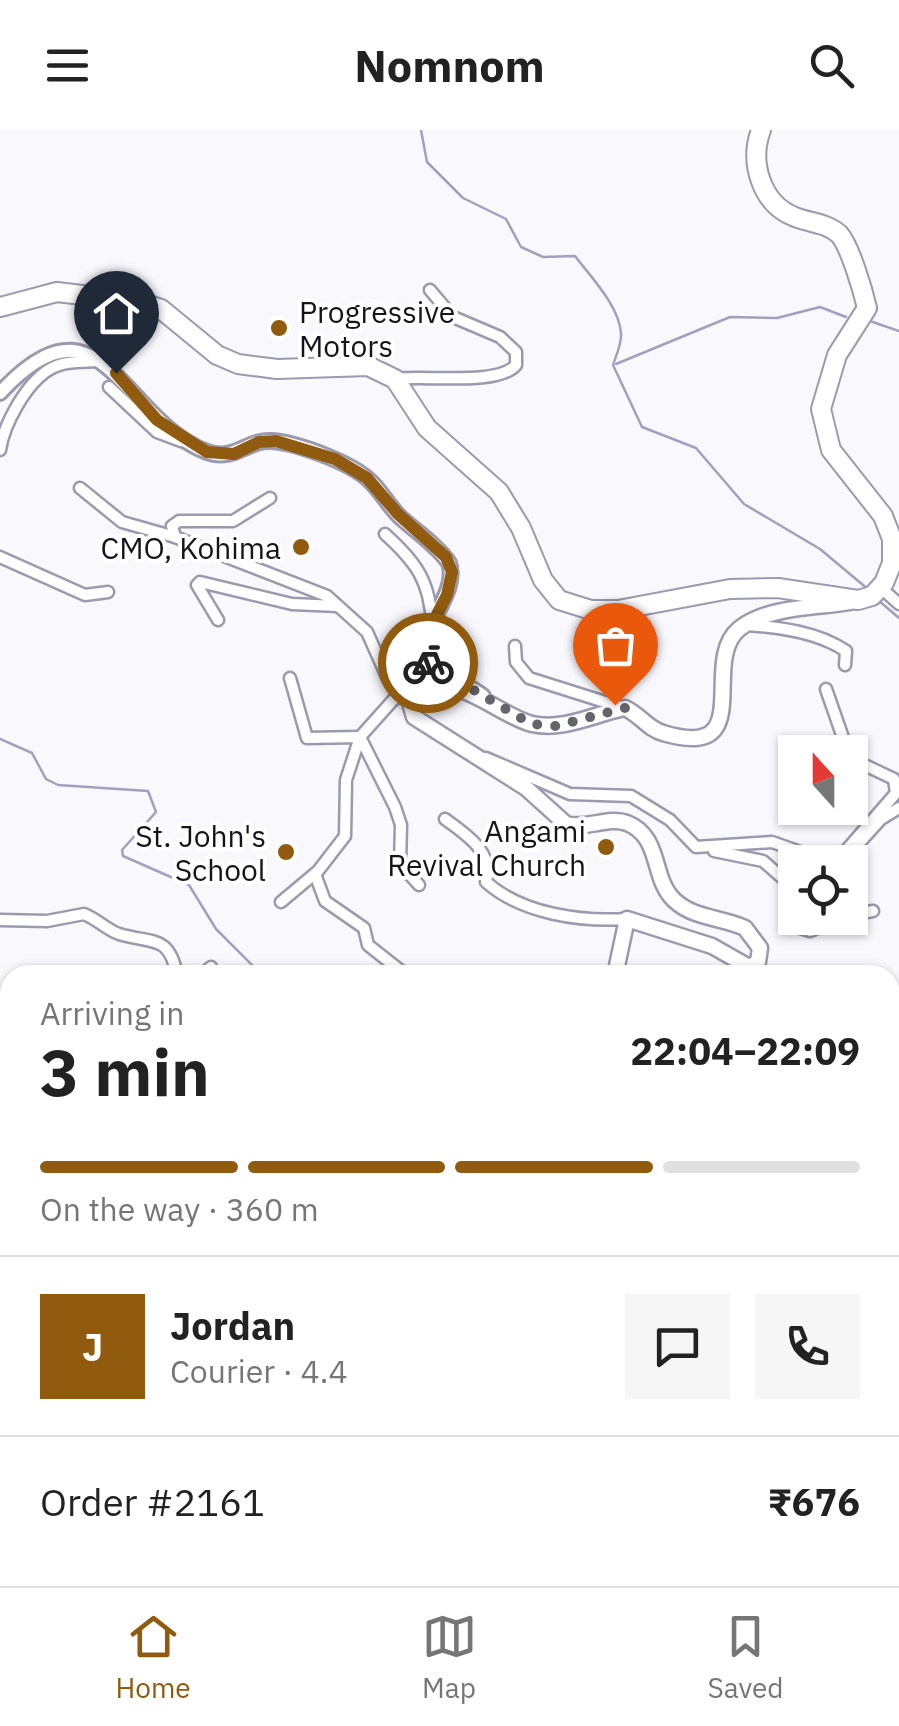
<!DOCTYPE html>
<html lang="en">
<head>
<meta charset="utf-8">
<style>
	body { margin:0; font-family:"IBM Plex Sans",sans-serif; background:#f6f6f6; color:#222; height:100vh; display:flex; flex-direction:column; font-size:38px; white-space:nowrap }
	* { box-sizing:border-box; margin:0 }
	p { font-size:32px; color:#767676 }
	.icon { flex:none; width:55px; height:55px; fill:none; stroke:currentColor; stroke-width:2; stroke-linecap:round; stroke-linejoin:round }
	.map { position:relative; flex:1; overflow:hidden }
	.sheet { position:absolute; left:0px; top:835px; width:900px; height:622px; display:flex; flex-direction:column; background:#fff; border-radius:30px 30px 0 0; box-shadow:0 2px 8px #0004 }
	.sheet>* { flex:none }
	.needle { width:65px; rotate:339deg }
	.controls { position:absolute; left:778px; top:605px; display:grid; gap:20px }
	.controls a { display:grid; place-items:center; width:90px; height:90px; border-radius:0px; background:#fff; box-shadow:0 2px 8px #0004; font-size:50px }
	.pin { position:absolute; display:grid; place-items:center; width:85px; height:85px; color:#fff; margin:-102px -42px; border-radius:50% 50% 50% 0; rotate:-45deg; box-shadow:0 0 10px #0007 }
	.pin .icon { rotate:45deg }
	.courier { position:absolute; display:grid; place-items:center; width:100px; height:100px; margin:-50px; border:8px solid #905b0e; border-radius:50%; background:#fff; color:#222; box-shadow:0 2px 12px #0007 }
	.summary em { font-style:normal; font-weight:700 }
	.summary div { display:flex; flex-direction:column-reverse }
	.summary { display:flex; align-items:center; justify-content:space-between; height:170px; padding:0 40px }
	h1 { font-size:65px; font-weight:700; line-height:75px }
	.bar { display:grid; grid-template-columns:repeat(4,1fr); gap:15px 10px; align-content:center; height:120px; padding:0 40px }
	.bar i { height:12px; border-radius:8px; background:#e0e0e0 }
	.bar .selected { background:#905b0e }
	.bar p { grid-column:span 4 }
	.line { display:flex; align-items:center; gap:25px; padding:0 40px; border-top:2px solid #e0e0e0 }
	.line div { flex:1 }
	.round { display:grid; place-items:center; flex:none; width:105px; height:105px; border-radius:0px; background:#f6f6f6 }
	header { display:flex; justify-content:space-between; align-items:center; height:130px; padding:0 40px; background:#fff; font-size:45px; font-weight:700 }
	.tab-bar { display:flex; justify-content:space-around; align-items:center; height:140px; border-top:2px solid #e0e0e0; background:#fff; font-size:28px; color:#767676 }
	.tab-bar a { display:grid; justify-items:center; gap:5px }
	.tab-bar .selected { color:#905b0e }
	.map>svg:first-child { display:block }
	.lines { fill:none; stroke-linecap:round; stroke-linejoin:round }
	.stream { stroke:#a2a0be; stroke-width:2.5 }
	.minor-casing { stroke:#9b9aae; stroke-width:15 }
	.tertiary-casing { stroke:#9b9aae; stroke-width:18 }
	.secondary-casing { stroke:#9b9aae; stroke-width:19 }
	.trunk-casing { stroke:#9b9aae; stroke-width:22 }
	.minor { stroke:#fff; stroke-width:10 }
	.tertiary { stroke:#fff; stroke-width:12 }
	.secondary { stroke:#fff; stroke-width:14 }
	.trunk { stroke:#fff; stroke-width:18 }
	.done { stroke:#64646b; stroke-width:10; stroke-dasharray:0 18 }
	.route { stroke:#905b0e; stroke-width:12 }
	.poi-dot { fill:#905b0e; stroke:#fff; stroke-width:4 }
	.labels { text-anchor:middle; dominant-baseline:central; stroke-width:8; stroke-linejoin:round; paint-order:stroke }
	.poi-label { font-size:30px; fill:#15141c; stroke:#fff; text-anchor:end }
</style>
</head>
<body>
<header><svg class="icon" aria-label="menu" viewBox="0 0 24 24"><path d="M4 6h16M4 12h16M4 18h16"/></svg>Nomnom<svg class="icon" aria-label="search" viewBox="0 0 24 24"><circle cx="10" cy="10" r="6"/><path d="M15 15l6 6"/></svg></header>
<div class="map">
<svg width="899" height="1456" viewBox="0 0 899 1456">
	<rect width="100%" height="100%" fill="#f8f8fd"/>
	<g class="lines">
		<g class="stream">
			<path d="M421,0L427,32L463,68L506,89L521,117L543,127L575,126C591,147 619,176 621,203C622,214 616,225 613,235L642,297L696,318L744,374L820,419L869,460"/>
			<path d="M867,190L899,201"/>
			<path d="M616,234L730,187L777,188L820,177L846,187"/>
			<path d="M878,470L899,488"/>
			<path d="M0,609L32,623L46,649L58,655L148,661L156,682L122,720L123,726L189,755L216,799L262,845"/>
			<path d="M890,1088L899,1087"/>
			<path d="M821,1448L825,1456"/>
		</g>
		<g class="minor-casing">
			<g id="minor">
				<path d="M395,249C426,245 498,256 516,235V222L500,207L453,187L430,160"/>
				<path d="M109,257L157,302L181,311"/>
				<path d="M0,320C4,294 26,253 50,239C64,231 80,232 97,231"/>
				<path d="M80,358L122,392L175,407L327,466L367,502L388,549L408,566"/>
				<path d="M385,404C416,432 430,451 432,494"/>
				<path d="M175,407L172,396L179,391H233L270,368"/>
				<path d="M0,427L85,465L108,462"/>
				<path d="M881,458L899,474"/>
				<path d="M218,490L197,455L200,452L292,474L338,476"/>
				<path d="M746,495C779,497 818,502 846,521L845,535"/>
				<path d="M515,516L516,532L529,548L624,578"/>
				<path d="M826,559L848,622"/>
				<path d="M407,566L394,569L360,607L395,677L401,695L400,734L419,755"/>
				<path d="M486,628L570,664L631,666L670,690L696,717L772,712L823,730L832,729L843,724L896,663L894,649L850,628"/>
				<path d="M445,689C466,705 494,721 486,752C522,784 581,792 627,789"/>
				<path d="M714,721L763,731L795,759"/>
				<path d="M842,732L881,689L899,678"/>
				<path d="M315,744L325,771L364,798L368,815L406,845"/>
				<path d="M281,772L318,741L345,706L346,650L360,607L307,608L290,548"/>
				<path d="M850,785L873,781"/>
				<path d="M796,788L797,797L810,801L842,788"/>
				<path d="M0,790L47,791L84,784C97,789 107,800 119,804C153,814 169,804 177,845"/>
				<path d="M201,845L211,837"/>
				<path d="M890,1240L899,1238"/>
				<path d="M0,1296L10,1293"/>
				<path d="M890,1298L899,1312"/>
				<path d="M84,1448L89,1456"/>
				<path d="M320,1448L332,1456"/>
				<path d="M612,1448L617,1456"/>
				<path d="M671,1456L684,1448"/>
			</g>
		</g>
		<g class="tertiary-casing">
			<g id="tertiary">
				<path d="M0,263C102,153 120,289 207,322C234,332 248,309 272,311C298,313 352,333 370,351C381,361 388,375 399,386C415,401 437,415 449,433C461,466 407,509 429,534C443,549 468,553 483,566"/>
				<path d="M37,1448L39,1456"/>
				<path d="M343,1448L351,1456"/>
			</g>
		</g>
		<g class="secondary-casing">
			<g id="secondary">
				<path d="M615,845L627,789L712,816L749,837L758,832L760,818L745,798C722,787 694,789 674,770C651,748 662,707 627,693C608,686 586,700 566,694L526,658L414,587L408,566C444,531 498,586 532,594C564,601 594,584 625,578C639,584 648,599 663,603C759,632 699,532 739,499C767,476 816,478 850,472"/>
				<path d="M890,948L899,955"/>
			</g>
		</g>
		<g class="trunk-casing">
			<path id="trunk" d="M0,177L57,162L140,172L161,179L217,225L238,234L277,239L368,236L395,249L427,298L499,362L521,398L543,450L559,470L591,480H618L730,459L778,458L858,470L872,466L884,453L892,433V409L883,386L831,320L821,279L837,225L867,178C863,161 850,116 839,104C827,93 810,93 795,87C761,74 749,32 761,0"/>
		</g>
		<use href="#minor" class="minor"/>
		<use href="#tertiary" class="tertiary"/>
		<use href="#secondary" class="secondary"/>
		<use href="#trunk" class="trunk"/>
	</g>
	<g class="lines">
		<path class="done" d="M428,533L531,594L556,596L625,578L615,575"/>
		<path class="route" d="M116,243L157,290L207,322L234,324L259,312L276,311L335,329L367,348L398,384L446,427L452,442L447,465L424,510L428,533"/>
	</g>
	<g class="poi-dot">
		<circle cx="279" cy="198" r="10"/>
		<circle cx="301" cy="417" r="10"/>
		<circle cx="606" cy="717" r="10"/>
		<circle cx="286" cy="722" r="10"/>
	</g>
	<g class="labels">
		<g class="poi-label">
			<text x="299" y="181" text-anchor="start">Progressive<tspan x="299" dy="34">Motors</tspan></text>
			<text x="281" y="417">CMO, Kohima</text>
			<text x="586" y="700">Angami<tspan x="586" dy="34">Revival Church</tspan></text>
			<text x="266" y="705">St. John's<tspan x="266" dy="34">School</tspan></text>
		</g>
	</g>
</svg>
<div class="controls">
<a><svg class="needle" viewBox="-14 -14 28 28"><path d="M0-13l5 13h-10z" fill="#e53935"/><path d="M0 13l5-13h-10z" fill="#767676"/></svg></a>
<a><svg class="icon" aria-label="locate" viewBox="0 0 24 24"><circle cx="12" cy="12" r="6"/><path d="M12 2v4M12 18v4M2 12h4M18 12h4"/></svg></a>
</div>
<div class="pin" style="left:615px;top:575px;background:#ea580c"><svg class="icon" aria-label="bag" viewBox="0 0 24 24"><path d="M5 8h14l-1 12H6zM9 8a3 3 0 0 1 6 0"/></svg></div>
<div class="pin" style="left:116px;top:243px;background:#1f2937"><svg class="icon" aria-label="home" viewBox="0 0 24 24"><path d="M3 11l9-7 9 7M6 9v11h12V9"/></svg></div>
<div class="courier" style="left:428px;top:533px"><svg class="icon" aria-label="bike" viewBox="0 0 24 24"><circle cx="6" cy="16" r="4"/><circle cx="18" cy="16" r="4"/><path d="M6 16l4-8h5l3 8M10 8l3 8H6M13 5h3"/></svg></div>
<section class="sheet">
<div class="summary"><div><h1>3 min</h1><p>Arriving in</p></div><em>22:04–22:09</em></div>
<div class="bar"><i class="selected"></i><i class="selected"></i><i class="selected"></i><i></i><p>On the way · 360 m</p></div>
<div class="line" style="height:180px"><b class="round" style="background:#905b0e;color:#fff">J</b><div><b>Jordan</b><p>Courier · 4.4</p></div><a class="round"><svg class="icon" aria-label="chat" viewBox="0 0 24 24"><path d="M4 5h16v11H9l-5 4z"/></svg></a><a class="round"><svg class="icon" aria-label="phone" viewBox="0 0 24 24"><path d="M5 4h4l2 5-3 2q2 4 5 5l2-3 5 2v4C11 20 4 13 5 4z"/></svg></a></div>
<div class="line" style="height:130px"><div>Order #2161</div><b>₹676</b></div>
</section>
</div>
<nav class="tab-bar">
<a class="selected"><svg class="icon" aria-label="home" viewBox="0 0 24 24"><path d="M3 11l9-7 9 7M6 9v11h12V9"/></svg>Home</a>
<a><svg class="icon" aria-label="map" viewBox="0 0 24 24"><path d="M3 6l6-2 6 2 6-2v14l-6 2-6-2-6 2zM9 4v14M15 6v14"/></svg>Map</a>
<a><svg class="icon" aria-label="saved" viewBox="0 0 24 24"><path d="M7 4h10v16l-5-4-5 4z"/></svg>Saved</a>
</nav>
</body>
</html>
